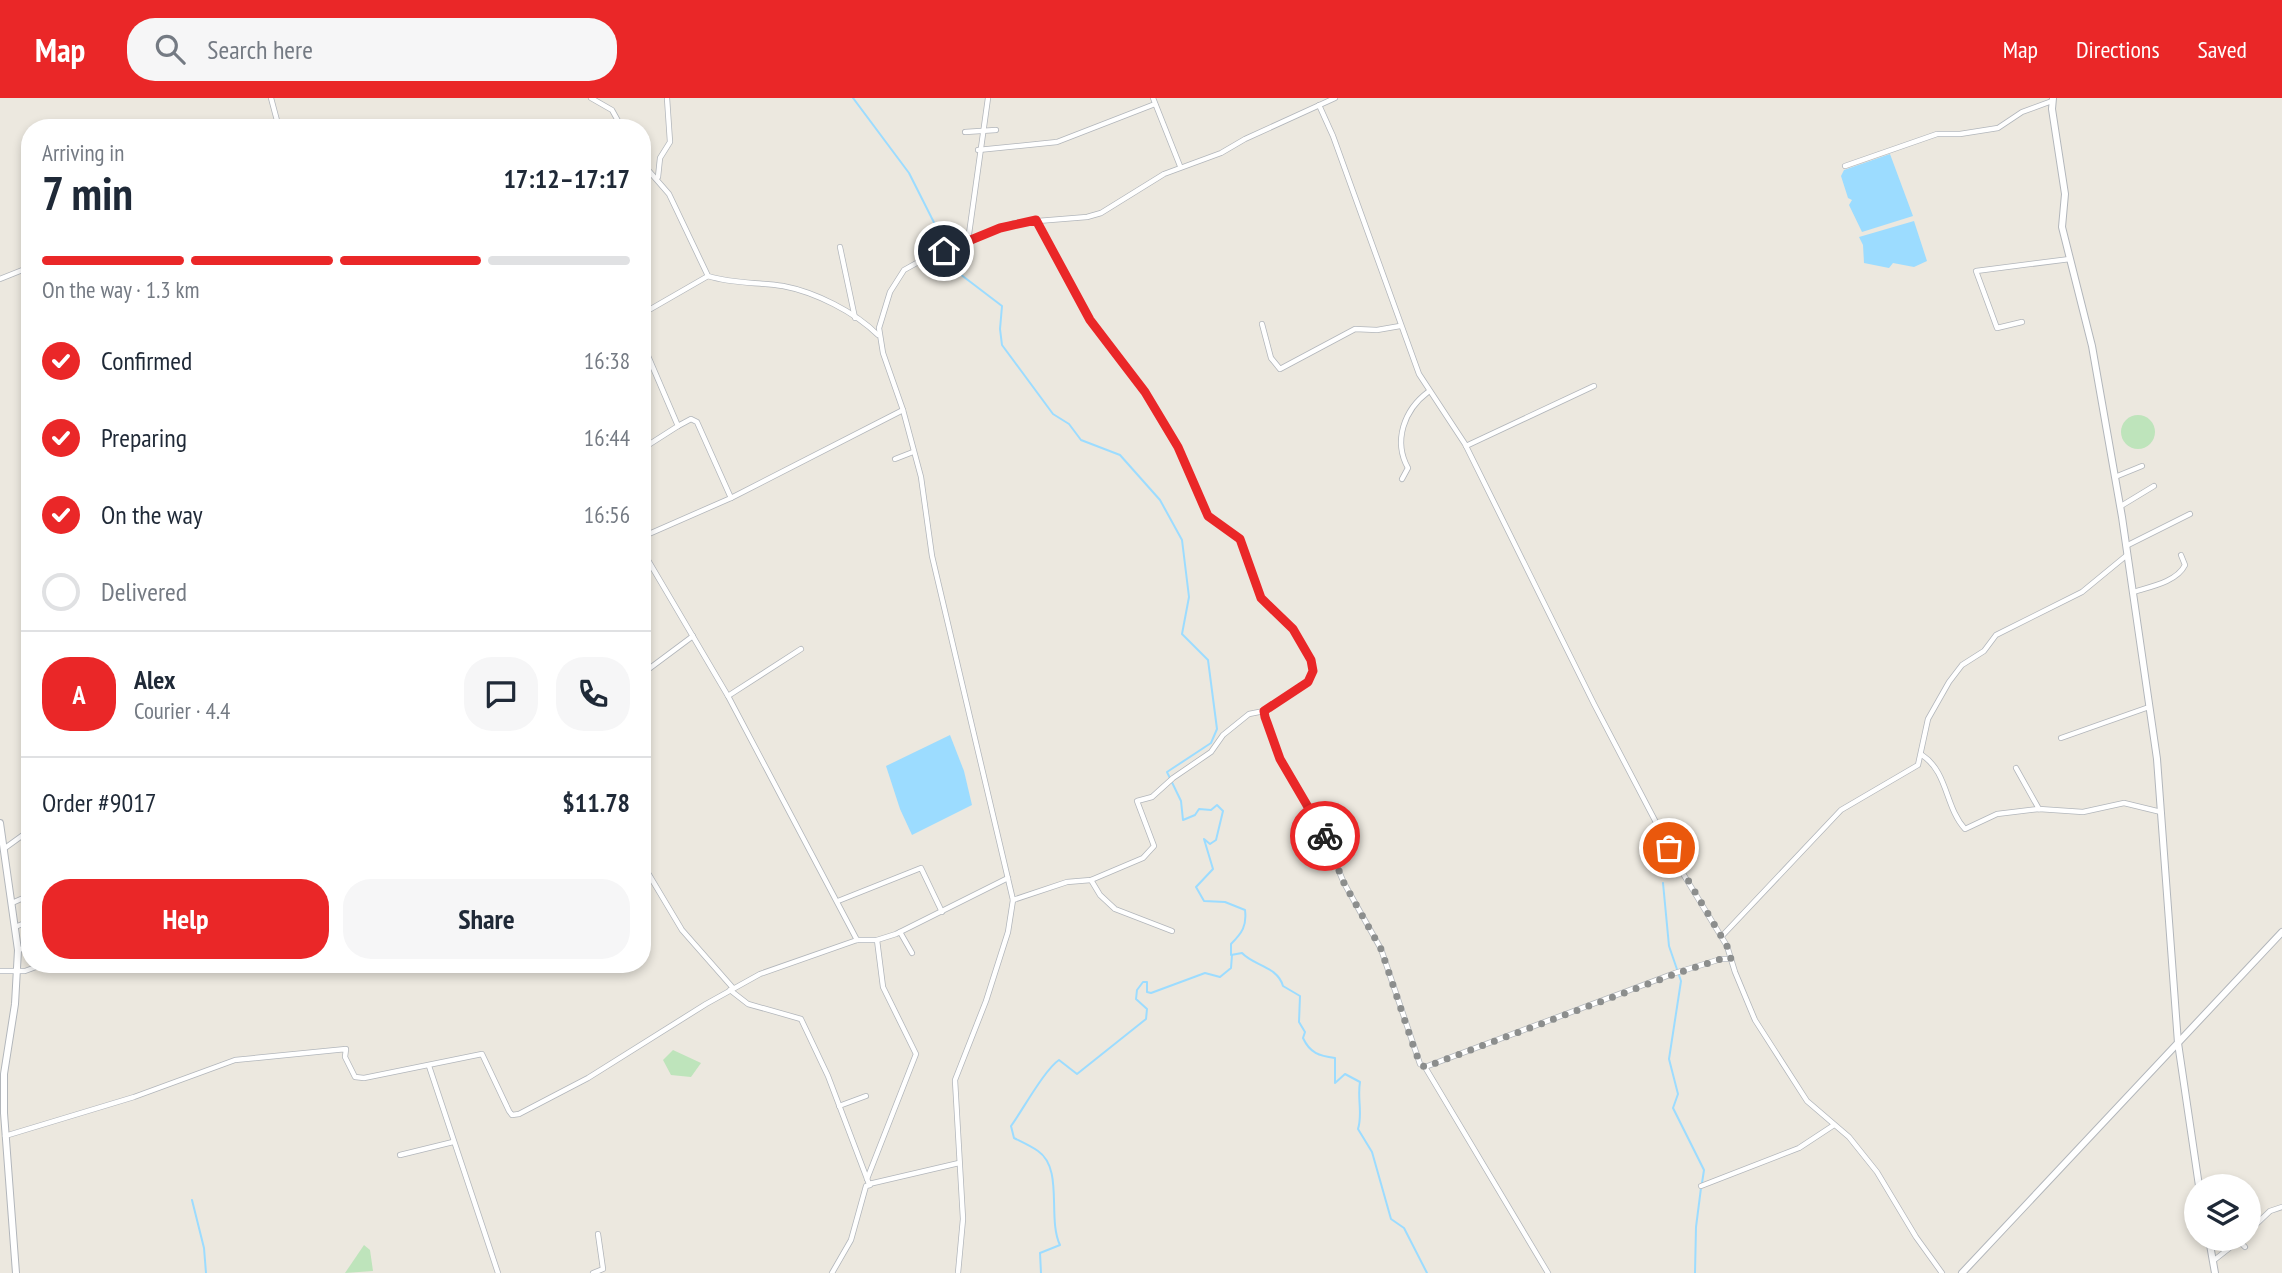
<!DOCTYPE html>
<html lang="en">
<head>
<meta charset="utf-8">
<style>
	body { margin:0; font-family:"PT Sans Narrow",sans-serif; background:#f6f6f7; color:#1f2937; height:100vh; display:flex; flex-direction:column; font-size:26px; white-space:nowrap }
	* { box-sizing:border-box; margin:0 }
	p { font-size:23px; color:#747a83 }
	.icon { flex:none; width:38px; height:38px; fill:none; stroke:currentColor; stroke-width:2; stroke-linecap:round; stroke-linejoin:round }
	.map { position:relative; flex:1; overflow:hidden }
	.details { position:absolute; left:21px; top:21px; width:630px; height:854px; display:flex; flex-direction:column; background:#fff; border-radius:28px; box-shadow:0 4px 10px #0003 }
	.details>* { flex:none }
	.fabs { position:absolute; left:2184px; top:1076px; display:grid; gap:14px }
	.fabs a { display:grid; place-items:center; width:77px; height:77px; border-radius:50%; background:#fff; box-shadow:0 4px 10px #0003; font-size:35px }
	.pin { position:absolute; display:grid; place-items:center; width:60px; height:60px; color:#fff; margin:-30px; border:4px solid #fff; border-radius:50%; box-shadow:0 2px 7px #0007 }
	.courier { position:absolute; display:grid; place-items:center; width:70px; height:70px; margin:-35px; border:5px solid #ea2728; border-radius:50%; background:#fff; color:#222; box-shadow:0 2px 9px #0007 }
	.headline em { font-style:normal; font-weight:600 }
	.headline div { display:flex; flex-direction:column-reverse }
	.headline { display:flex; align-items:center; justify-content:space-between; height:119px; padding:0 21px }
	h1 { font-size:46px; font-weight:600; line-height:52px }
	.bar { display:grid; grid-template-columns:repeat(4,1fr); gap:10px 7px; align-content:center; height:84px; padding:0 21px }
	.bar i { height:9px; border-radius:5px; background:#e0e1e3 }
	.bar .active { background:#ea2728 }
	.bar p { grid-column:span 4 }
	.line { display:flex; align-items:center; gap:18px; padding:0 21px; border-top:2px solid #e0e1e3 }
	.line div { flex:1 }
	.round { display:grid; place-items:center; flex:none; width:74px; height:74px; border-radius:28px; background:#f6f6f7 }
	ol { padding:0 21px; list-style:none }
	li { display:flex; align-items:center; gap:21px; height:77px }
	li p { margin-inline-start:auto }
	li .icon { padding:7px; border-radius:50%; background:#ea2728; color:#fff; stroke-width:4 }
	li:last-child { color:#747a83 }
	li i { width:38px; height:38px; border:4px solid #e0e1e3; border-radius:50% }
	.action { display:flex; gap:14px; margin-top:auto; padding:14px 21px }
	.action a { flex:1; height:80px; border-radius:28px; background:#ea2728; color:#fff; font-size:28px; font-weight:600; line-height:80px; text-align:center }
	.action a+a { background:#f6f6f7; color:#1f2937 }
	header { display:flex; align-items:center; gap:42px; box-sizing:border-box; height:98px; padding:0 35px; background:#ea2728; color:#fff }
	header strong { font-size:33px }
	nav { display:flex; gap:38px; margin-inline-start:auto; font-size:24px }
	.search { width:490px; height:63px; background:#f6f6f7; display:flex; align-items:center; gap:18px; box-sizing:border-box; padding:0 24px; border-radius:28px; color:#747a83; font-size:26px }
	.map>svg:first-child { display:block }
	.green { fill:#bee4bb }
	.water { fill:#9cdcff }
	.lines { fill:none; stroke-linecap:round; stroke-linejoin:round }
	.stream { stroke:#9cdcff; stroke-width:2 }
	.minor-casing { stroke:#b2b6bb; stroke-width:6 }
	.tertiary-casing { stroke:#b2b6bb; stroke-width:8 }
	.minor { stroke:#fff; stroke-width:4.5 }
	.tertiary { stroke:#fff; stroke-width:6 }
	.done { stroke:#8c8e8d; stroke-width:7; stroke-dasharray:0 12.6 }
	.route { stroke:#ea2728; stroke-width:9 }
</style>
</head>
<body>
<header>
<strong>Map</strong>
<div class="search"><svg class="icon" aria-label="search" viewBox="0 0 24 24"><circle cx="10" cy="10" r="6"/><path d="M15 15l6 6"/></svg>Search here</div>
<nav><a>Map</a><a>Directions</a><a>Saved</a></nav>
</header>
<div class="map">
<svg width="2282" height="1175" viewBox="0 0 2282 1175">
	<rect width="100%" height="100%" fill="#ece8df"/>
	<g class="green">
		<circle cx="2138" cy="334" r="17"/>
		<path d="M673,952L701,965L691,979L671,977L663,962Z"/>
		<path d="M364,1147L370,1152L373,1173L345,1175Z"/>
	</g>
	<g class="water">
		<path d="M1890,56L1913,118L1862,134L1849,107L1852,102L1848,100L1841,78L1844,72Z"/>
		<path d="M1914,123L1927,163L1914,169L1893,165L1889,170L1864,165L1863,147L1859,139Z"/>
		<path d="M950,637L964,673L972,707L912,737L900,711L886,668Z"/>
	</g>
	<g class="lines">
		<g class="stream">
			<path d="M853,0L909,75L960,176L1002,208L1000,231L1002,247L1053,316L1069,326L1081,342L1120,357L1160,402L1182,442L1189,499L1182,536L1208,562L1217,631L1211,645L1167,674L1181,703L1183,722L1195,717L1199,711L1211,712L1217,707L1223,713L1216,742L1210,746L1204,741L1213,771L1196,789L1204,803L1225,804L1245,812C1247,828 1242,835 1231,846V857L1242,855C1254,868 1277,868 1283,888L1300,898L1299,924L1305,934L1303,940C1310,955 1319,958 1335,960V985L1345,976L1360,984C1357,1001 1363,1015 1358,1031L1372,1054L1391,1121L1404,1130L1427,1175"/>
			<path d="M1663,785L1669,848L1681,883L1669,961L1678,996L1673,1010L1704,1072L1702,1085"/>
			<path d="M192,1102L204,1150L206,1175"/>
			<path d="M1041,1175L1040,1155L1060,1147C1047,1120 1064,1071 1038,1053C1031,1048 1022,1044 1014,1040L1011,1028C1022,1013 1045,971 1059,962L1077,976L1146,921L1147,911L1136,901L1137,892L1143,884H1147V894L1151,895L1205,875L1220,879L1231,870L1232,857"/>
			<path d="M1695,1175L1696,1129L1701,1090"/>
		</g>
		<g class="minor-casing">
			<g id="minor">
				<path d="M271,0L279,30"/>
				<path d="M591,0L612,12L622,30"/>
				<path d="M1153,0L1180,68"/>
				<path d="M1319,7L1333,38L1419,276L1465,346L1594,606L1682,774L1727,848L1735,874L1755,922L1807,1003L1849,1039L1877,1074L1916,1139L1942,1175"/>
				<path d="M965,34L996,32"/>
				<path d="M978,52L1057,44L1155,6"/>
				<path d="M642,65L669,96L708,178C733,186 757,184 783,188C815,194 855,214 878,237"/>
				<path d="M1845,68L1937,36H1960L1998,30L2022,14L2052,3"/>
				<path d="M658,79L660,60L670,44L667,0"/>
				<path d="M968,143L988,0"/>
				<path d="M840,149L855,220"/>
				<path d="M0,181L30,169"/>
				<path d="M642,216L708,178"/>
				<path d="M2022,224L1997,230L1976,173L2070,161"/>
				<path d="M1262,226L1271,260L1280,271L1355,231L1377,232L1400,228"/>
				<path d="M642,244L678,328L642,351"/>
				<path d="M678,328L691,321L697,324L731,400L903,312"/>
				<path d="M1466,348L1594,288"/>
				<path d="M895,361L913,354"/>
				<path d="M2115,379L2142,368"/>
				<path d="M1402,381L1408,370C1393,343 1404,312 1428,294"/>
				<path d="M2121,408L2154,388"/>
				<path d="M642,439L731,400"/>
				<path d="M2126,448L2190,416"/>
				<path d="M642,452L728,598L857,842"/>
				<path d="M2133,494C2149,489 2177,484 2185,467L2181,457"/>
				<path d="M642,576L693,538"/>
				<path d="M728,598L801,551"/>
				<path d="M1264,613L1280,661L1323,736L1344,785L1381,851L1420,966L1425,969L1675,875L1721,861H1731"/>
				<path d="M2061,640L2149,609"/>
				<path d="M1922,657C1948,674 1945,709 1965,731L1997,716L2039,711L2083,714L2124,705L2161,714"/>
				<path d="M2016,670L2039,711"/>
				<path d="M5,750L30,732"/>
				<path d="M642,765L682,832L733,890"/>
				<path d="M1091,782L1100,797L1115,811L1172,833"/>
				<path d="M1013,802L1067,784L1091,782L1143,760L1154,748L1137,703L1152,699L1173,680L1211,654L1223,637L1249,616L1264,613L1308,584L1313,573L1311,562L1293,531L1261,500L1240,441L1208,418L1178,349L1145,294L1090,222L1036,122"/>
				<path d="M838,803L921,770L942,814"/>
				<path d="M12,805L30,797"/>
				<path d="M15,829L30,823"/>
				<path d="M900,834L912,855"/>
				<path d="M1722,838L1841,712L1918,667L1928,621L1949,584L1962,567L1984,553L1996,537L2082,494L2127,457"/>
				<path d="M18,852L30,848"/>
				<path d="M0,873H25L44,866"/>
				<path d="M730,892L748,906L801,921L828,978L869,1086L959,1065"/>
				<path d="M429,968L498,1175"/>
				<path d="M1425,969L1548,1175"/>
				<path d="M839,1008L866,998"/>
				<path d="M5,1038L134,999L235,962L346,951L345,959L355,979L364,980L482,956L509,1013L512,1017L519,1016L588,980L706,906L760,876L857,842H877L896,836L1008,780"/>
				<path d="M400,1057L453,1044"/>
				<path d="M867,1081L916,956L883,889L877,842"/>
				<path d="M1701,1088L1799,1050L1834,1027"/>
				<path d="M2249,1133L2270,1113L2282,1109"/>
				<path d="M2239,1143L2245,1149"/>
				<path d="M2213,1163L2241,1141"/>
				<path d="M593,1175L603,1171L598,1136"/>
				<path d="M832,1175L851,1142L866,1088L870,1087"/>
				<path d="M958,1175L963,1121L955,982L986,903L1008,834L1013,802L932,458L921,379L903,312L883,255L879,230L890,194L904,172L931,157L1014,125L1087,119L1101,115L1164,76L1221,55L1245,41L1335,0"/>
			</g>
		</g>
		<g class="tertiary-casing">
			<g id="tertiary">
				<path d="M2053,0L2052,11L2065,96L2062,129L2092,248L2122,419L2157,661L2178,945L2199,1088"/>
				<path d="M0,725L18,852L15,906L4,976V1015L16,1175"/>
				<path d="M2209,1141L2215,1175"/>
				<path d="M1962,1175L2282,834"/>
			</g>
		</g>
		<use href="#minor" class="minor"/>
		<use href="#tertiary" class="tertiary"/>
	</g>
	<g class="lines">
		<path class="done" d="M1325,738L1344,785L1381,851L1413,947L1420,966L1425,969L1675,876L1721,861H1731L1727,848L1669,750"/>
		<path class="route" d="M944,153L1000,130L1036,122L1090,222L1145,294L1178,349L1208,418L1240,441L1261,500L1293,531L1311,562L1313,573L1308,584L1264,613L1265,619L1280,661L1325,738"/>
	</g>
</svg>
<div class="fabs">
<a><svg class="icon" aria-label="layers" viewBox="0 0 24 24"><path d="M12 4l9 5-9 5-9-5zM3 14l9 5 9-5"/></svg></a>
</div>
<div class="pin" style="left:1669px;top:750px;background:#ea580c"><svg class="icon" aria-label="bag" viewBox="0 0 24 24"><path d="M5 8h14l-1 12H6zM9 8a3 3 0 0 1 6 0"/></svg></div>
<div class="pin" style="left:944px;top:153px;background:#1f2937"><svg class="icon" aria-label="home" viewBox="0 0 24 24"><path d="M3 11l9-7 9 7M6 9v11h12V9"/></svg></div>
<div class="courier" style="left:1325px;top:738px"><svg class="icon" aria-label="bike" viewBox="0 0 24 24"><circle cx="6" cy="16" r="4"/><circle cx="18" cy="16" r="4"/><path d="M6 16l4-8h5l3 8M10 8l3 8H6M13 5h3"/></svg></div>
<section class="details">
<div class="headline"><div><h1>7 min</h1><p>Arriving in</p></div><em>17:12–17:17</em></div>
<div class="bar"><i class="active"></i><i class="active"></i><i class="active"></i><i></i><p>On the way · 1.3 km</p></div>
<ol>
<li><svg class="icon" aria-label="check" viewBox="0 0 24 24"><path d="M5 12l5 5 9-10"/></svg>Confirmed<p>16:38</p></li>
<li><svg class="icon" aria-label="check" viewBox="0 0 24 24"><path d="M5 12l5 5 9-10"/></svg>Preparing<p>16:44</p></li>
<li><svg class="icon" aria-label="check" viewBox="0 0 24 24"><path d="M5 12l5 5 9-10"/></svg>On the way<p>16:56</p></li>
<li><i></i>Delivered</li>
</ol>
<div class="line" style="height:126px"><b class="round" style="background:#ea2728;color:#fff">A</b><div><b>Alex</b><p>Courier · 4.4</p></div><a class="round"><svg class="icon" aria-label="chat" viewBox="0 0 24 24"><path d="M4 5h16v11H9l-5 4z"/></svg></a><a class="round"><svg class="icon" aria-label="phone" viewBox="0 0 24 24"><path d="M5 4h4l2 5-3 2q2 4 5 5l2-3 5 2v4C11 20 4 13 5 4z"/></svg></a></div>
<div class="line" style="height:91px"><div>Order #9017</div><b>$11.78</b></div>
<div class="action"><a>Help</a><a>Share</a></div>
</section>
</div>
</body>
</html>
